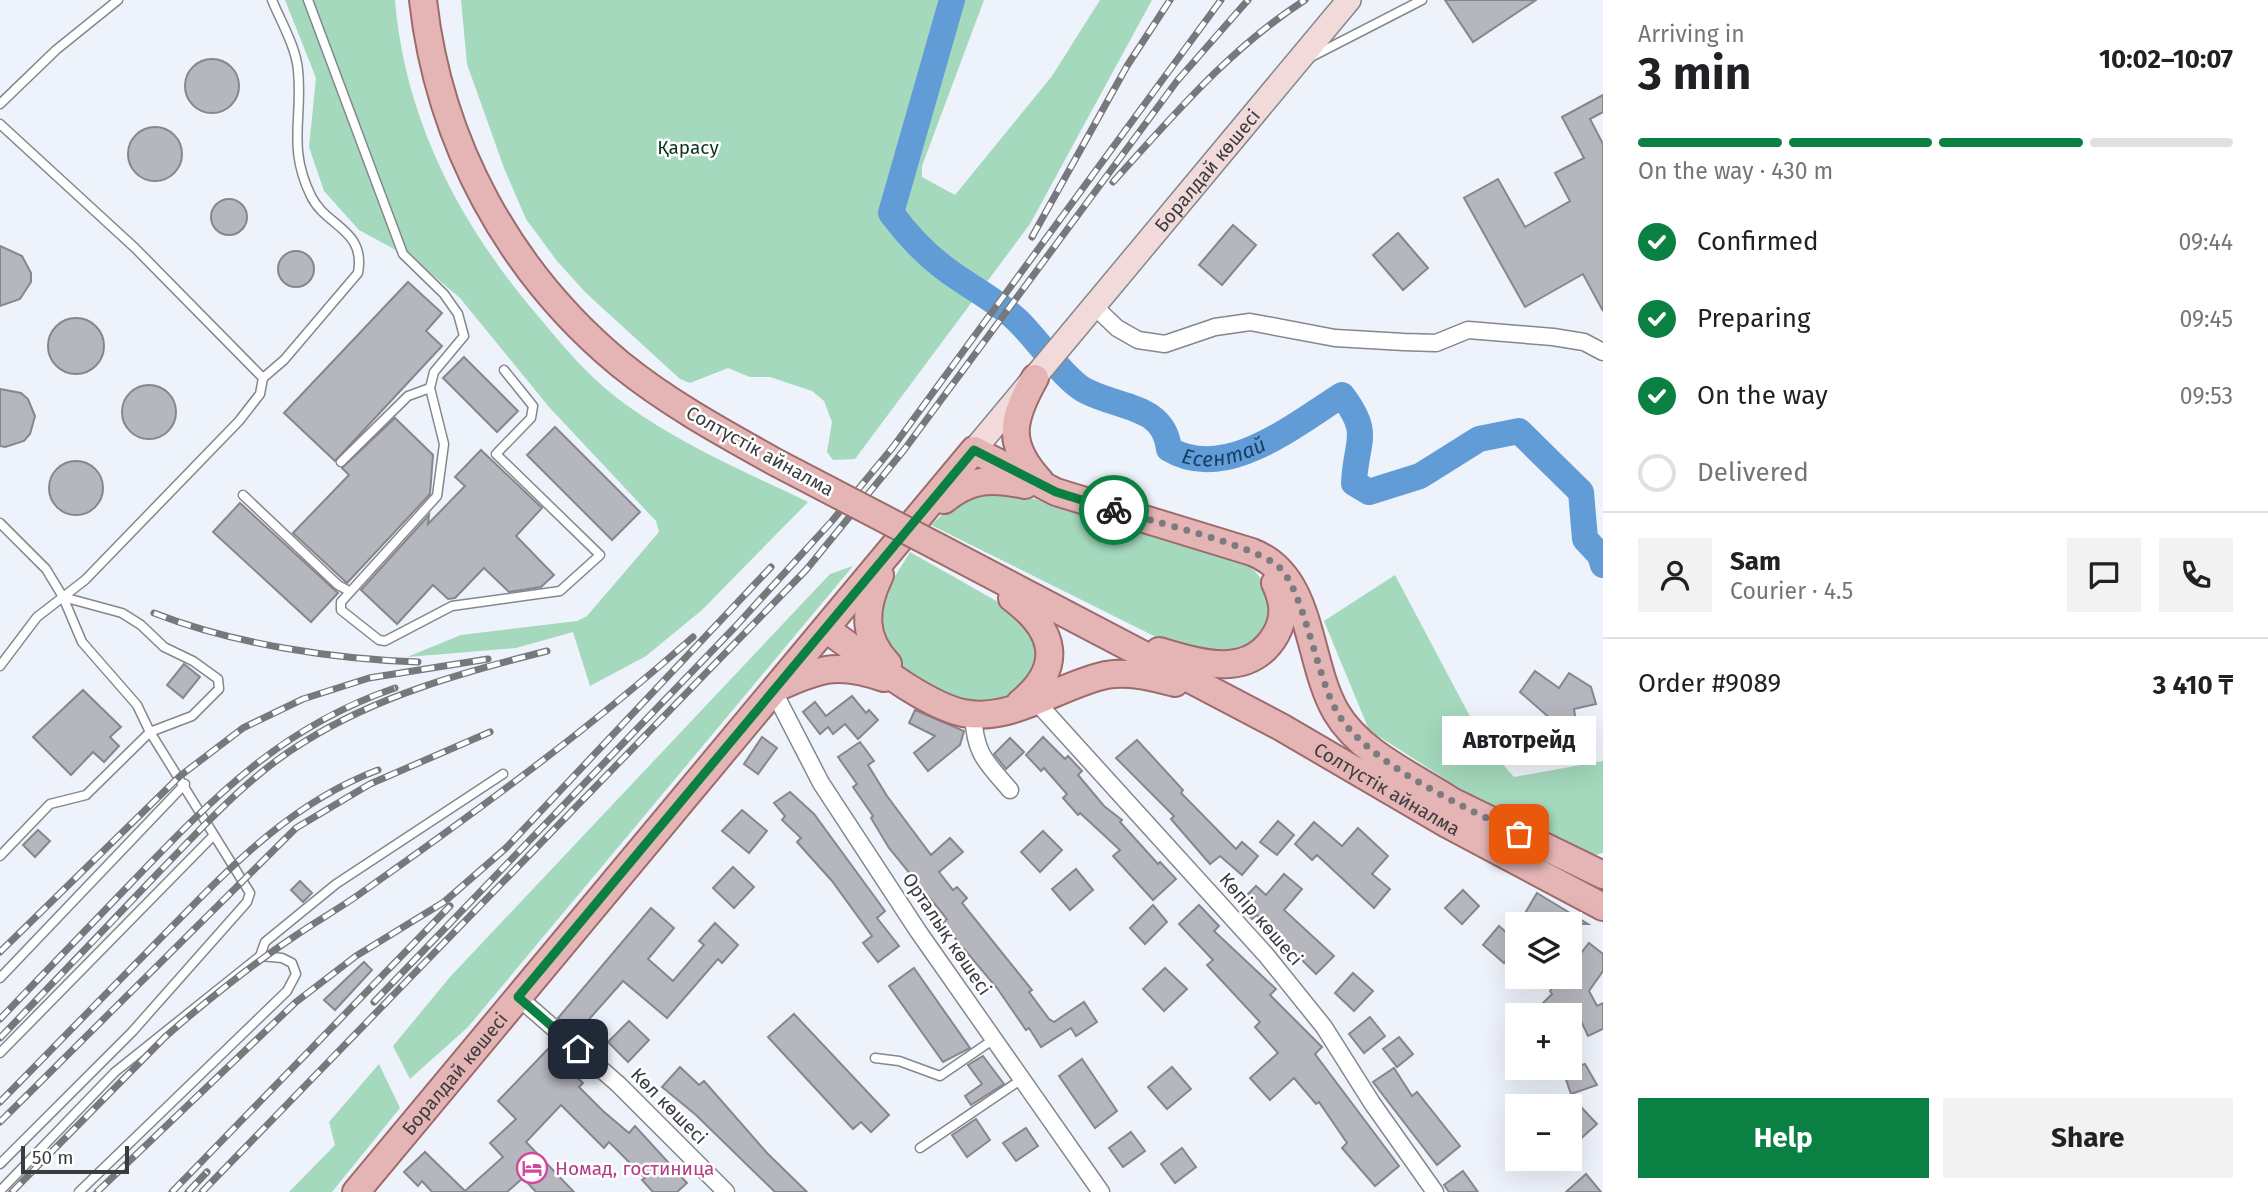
<!DOCTYPE html>
<html lang="en">
<head>
<meta charset="utf-8">
<style>
	body { margin:0; font-family:"Fira Sans",sans-serif; background:#f2f2f2; color:#202124; height:100vh; display:flex; flex-direction:column; font-size:26px; white-space:nowrap }
	* { box-sizing:border-box; margin:0 }
	p { font-size:23px; color:#757577 }
	.icon { flex:none; width:38px; height:38px; fill:none; stroke:currentColor; stroke-width:2; stroke-linecap:round; stroke-linejoin:round }
	.map { position:relative; flex:1; overflow:hidden }
	.sheet { display:flex; flex-direction:column; background:#fff; width:665px }
	.sheet>* { flex:none }
	.tools { position:absolute; left:1505px; top:912px; display:grid; gap:14px }
	.tools a { display:grid; place-items:center; width:77px; height:77px; border-radius:0px; background:#fff; box-shadow:0 7px 28px #0002; font-size:35px }
	.scale { position:absolute; left:21px; bottom:18px; width:108px; box-sizing:border-box; padding-left:7px; border:4px solid #3b3c3f; border-top:0; font-size:19px; line-height:24px; white-space:nowrap; color:#3b3c3f; -webkit-text-stroke:5px #fff; paint-order:stroke }
	.pin { position:absolute; display:grid; place-items:center; width:60px; height:60px; color:#fff; margin:-30px; border-radius:14px; box-shadow:0 4px 10px #0006 }
	.courier { position:absolute; display:grid; place-items:center; width:70px; height:70px; margin:-35px; border:5px solid #0b8043; border-radius:50%; background:#fff; color:#222; box-shadow:0 2px 9px #0007 }
	.bubble { position:absolute; height:49px; border-radius:0px; background:#fff; box-shadow:0 7px 28px #0002; font-size:23px; font-weight:700; line-height:49px; text-align:center }
	.headline em { font-style:normal; font-weight:700 }
	.headline div { display:flex; flex-direction:column-reverse }
	.headline { display:flex; align-items:center; justify-content:space-between; height:119px; padding:0 35px }
	h1 { font-size:46px; font-weight:700; line-height:52px }
	.bar { display:grid; grid-template-columns:repeat(4,1fr); gap:10px 7px; align-content:center; height:84px; padding:0 35px }
	.bar i { height:9px; border-radius:5px; background:#e0e0e0 }
	.bar .active { background:#0b8043 }
	.bar p { grid-column:span 4 }
	.line { display:flex; align-items:center; gap:18px; padding:0 35px; border-top:2px solid #e0e0e0 }
	.line div { flex:1 }
	.round { display:grid; place-items:center; flex:none; width:74px; height:74px; border-radius:0px; background:#f2f2f2 }
	ol { padding:0 35px; list-style:none }
	li { display:flex; align-items:center; gap:21px; height:77px }
	li p { margin-inline-start:auto }
	li .icon { padding:7px; border-radius:50%; background:#0b8043; color:#fff; stroke-width:4 }
	li:last-child { color:#757577 }
	li i { width:38px; height:38px; border:4px solid #e0e0e0; border-radius:50% }
	.button { display:flex; gap:14px; margin-top:auto; padding:14px 35px }
	.button a { flex:1; height:80px; border-radius:0px; background:#0b8043; color:#fff; font-size:28px; font-weight:700; line-height:80px; text-align:center }
	.button a+a { background:#f2f2f2; color:#202124 }
	main { display:flex; flex:1; min-height:0 }
	.map>svg:first-child { display:block }
	.green { fill:#a4d9bd }
	.lines { fill:none; stroke-linecap:round; stroke-linejoin:round }
	.river { stroke:#629cd7; stroke-width:26 }
	.building { fill:#b6b6be; stroke:#86868d; stroke-width:2 }
	.service-casing { stroke:#83878e; stroke-width:11 }
	.minor-casing { stroke:#83878e; stroke-width:19 }
	.secondary-casing { stroke:#83878e; stroke-width:26 }
	.primary-casing { stroke:#9e6b6c; stroke-width:30 }
	.service { stroke:#fff; stroke-width:8 }
	.minor { stroke:#fff; stroke-width:16 }
	.secondary { stroke:#f2dada; stroke-width:23 }
	.primary { stroke:#e5b5b6; stroke-width:26 }
	.rail-casing { stroke:#76787c; stroke-width:7 }
	.rail { stroke:#fff; stroke-width:4.5; stroke-dasharray:13; stroke-linecap:butt }
	.primary-bridge-casing { stroke:#9e6b6c; stroke-width:30; stroke-linecap:butt }
	.primary-bridge { stroke:#e5b5b6; stroke-width:26 }
	.done { stroke:#7a7c80; stroke-width:7; stroke-dasharray:0 12.6 }
	.route { stroke:#0b8043; stroke-width:9 }
	.labels { text-anchor:middle; dominant-baseline:central; stroke-width:5; stroke-linejoin:round; paint-order:stroke }
	.park-label { font-size:19px; fill:#0a3322; stroke:#fff }
	.street-label { font-size:19px; fill:#3b3c3f; stroke:#fff }
	.hotel-label { font-size:19px; fill:#b23c85; stroke:#fff; text-anchor:start }
	.water-label { font-size:21px; font-style:italic; fill:#163f66; stroke:#fff }
</style>
</head>
<body>
<main>
<div class="map">
<svg width="1603" height="1192" viewBox="0 0 1603 1192">
	<rect width="100%" height="100%" fill="#eef2fa"/>
	<g class="green">
		<path d="M285,0H395C405,123 463,230 543,322C567,351 594,382 625,404C682,445 745,472 808,502L702,610L646,656L590,686L573,632L516,648L407,657L461,635L577,621L587,616L659,532L656,521L549,407L460,298L416,261L359,230L324,191L309,147L316,78Z"/>
		<path d="M461,0H984L922,166V177L955,195L1052,76L1100,0H1152L1030,224L855,459L833,460L827,452L832,422L824,401L812,391L770,377H750L728,368L690,383L680,379L586,293L557,261L526,219L504,168L467,64Z"/>
		<path d="M1008,491L1242,561C1264,575 1282,603 1267,629C1262,638 1251,647 1243,654L1180,649L931,525L964,494Z"/>
		<path d="M910,552L1014,611L1028,622L1041,656C1035,667 1029,686 1020,694C975,730 875,672 880,615C882,593 899,571 910,552Z"/>
		<path d="M853,566L468,1027L410,1079L393,1046L450,977L830,574Z"/>
		<path d="M1395,575L1484,743L1514,777L1603,761V853L1591,856L1464,791L1369,730L1324,621Z"/>
		<path d="M379,1064L400,1108L332,1192H289L335,1145L329,1122Z"/>
	</g>
	<g class="lines">
		<path class="river" id="s1" d="M952,0L891,213C906,233 923,252 943,267C967,286 994,298 1017,320C1036,338 1064,379 1084,390C1119,409 1164,404 1169,449C1225,483 1294,425 1342,395C1372,435 1356,439 1354,483L1369,492L1420,476L1479,439L1519,431L1581,492L1585,539L1600,555L1603,565"/>
	</g>
	<g class="building">
		<path d="M1445,0H1536L1473,42Z"/>
		<circle cx="212" cy="86" r="27"/>
		<path d="M1603,95V112L1590,119L1603,144V311L1583,274L1525,307L1464,198L1498,179L1525,227L1570,201L1555,173L1584,158L1562,117Z"/>
		<circle cx="155" cy="154" r="27"/>
		<circle cx="229" cy="217" r="18"/>
		<path d="M1233,225L1256,245L1222,285L1199,265Z"/>
		<path d="M1398,233L1428,268L1403,290L1373,255Z"/>
		<path d="M0,246L22,256L31,273V282L20,299L0,306Z"/>
		<circle cx="296" cy="269" r="18"/>
		<path d="M408,282L442,313L426,331L442,346L335,461L284,413Z"/>
		<circle cx="76" cy="346" r="28"/>
		<path d="M464,357L518,411L497,432L443,378Z"/>
		<circle cx="149" cy="412" r="27"/>
		<path d="M0,389L21,393L28,399L35,416L30,434L24,441L5,447L0,446Z"/>
		<path d="M395,418L433,455L430,494L347,583L293,533L349,475L342,468Z"/>
		<path d="M555,427L640,512L612,540L527,455Z"/>
		<path d="M481,450L542,508L516,536L554,575L541,587L509,592L484,568L455,598L448,599L433,585L397,624L361,590L429,515L428,524L465,486L455,477Z"/>
		<circle cx="76" cy="488" r="27"/>
		<path d="M240,503L338,593L311,622L213,532Z"/>
		<path d="M184,664L200,677L183,698L167,685Z"/>
		<path d="M1535,671L1559,688L1569,673L1591,687L1596,704L1574,709L1577,728H1561L1520,692Z"/>
		<path d="M83,690L121,727L110,737L119,746L104,762L93,752L71,775L33,737Z"/>
		<path d="M852,696L866,713L869,710L878,720L858,739L845,724L833,734L828,727L820,734L803,712L815,702L826,716Z"/>
		<path d="M915,710L964,731L960,745L928,771L914,753L935,736L909,723Z"/>
		<path d="M762,737L777,748L758,774L744,764Z"/>
		<path d="M1043,737L1065,759L1068,756L1082,771L1078,775L1104,806L1122,820L1120,822L1158,864L1160,862L1176,879L1153,900L1113,856L1120,850L1080,813L1078,815L1063,798L1067,794L1044,768L1041,771L1026,755Z"/>
		<path d="M1010,738L1024,752L1006,769L994,754Z"/>
		<path d="M1137,740L1183,790L1181,793L1236,849L1242,842L1258,856L1242,875L1220,856L1210,864L1171,819L1174,816L1116,758Z"/>
		<path d="M860,742L874,761L868,765L887,796L931,855L950,838L963,852L939,872L953,890L957,887L967,898L962,903L1032,990L1029,992L1049,1019L1054,1022L1084,1002L1097,1022L1076,1036L1071,1028L1041,1047L1029,1028L1026,1030L997,988L942,923L947,919L889,848L871,818L873,816L853,787L857,784L838,757Z"/>
		<path d="M790,792L814,814L885,911L877,918L899,946L878,962L863,943L872,936L832,881L797,842L801,838L782,820L785,816L774,803Z"/>
		<path d="M742,810L767,831L749,853L722,831Z"/>
		<path d="M1278,821L1294,835L1277,855L1260,842Z"/>
		<path d="M1314,822L1342,846L1358,828L1388,856L1372,874L1390,889L1374,908L1317,855L1312,860L1295,844Z"/>
		<path d="M38,830L50,841L35,857L23,845Z"/>
		<path d="M1043,831L1062,850L1040,872L1021,852Z"/>
		<path d="M733,867L754,887L734,908L713,888Z"/>
		<path d="M1076,869L1093,890L1070,910L1052,889Z"/>
		<path d="M1284,874L1302,889L1284,910L1334,956L1316,974L1257,915L1252,919L1238,904L1256,886L1266,895Z"/>
		<path d="M300,881L312,893L303,902L291,890Z"/>
		<path d="M1463,890L1479,906L1462,924L1445,908Z"/>
		<path d="M1537,893L1588,924H1539L1524,915Z"/>
		<path d="M1153,905L1167,922L1145,944L1130,928Z"/>
		<path d="M1199,905L1219,926L1214,931L1276,989L1270,995L1322,1047L1315,1054L1399,1166L1375,1186L1342,1148L1347,1143L1319,1102L1316,1104L1294,1078L1270,1100L1250,1078L1278,1053L1255,1027L1260,1022L1207,965L1213,960L1179,924Z"/>
		<path d="M651,908L674,928L648,959L673,981L704,945L699,941L715,923L738,945L722,963L718,959L667,1018L623,981L576,1034L558,1018Z"/>
		<path d="M1499,926L1517,942V948L1504,963L1483,945Z"/>
		<path d="M1589,943L1603,954V971L1589,991L1597,1006L1603,1003V1029L1588,1036L1574,1006L1556,1015H1531L1552,994L1550,991L1562,976H1570V967Z"/>
		<path d="M364,962L372,970L335,1010L324,1000Z"/>
		<path d="M914,968L970,1048L943,1062L889,986Z"/>
		<path d="M1165,968L1187,989L1164,1011L1143,989Z"/>
		<path d="M1353,973L1373,991L1354,1011L1335,993Z"/>
		<path d="M794,1014L889,1115L871,1132L861,1122L853,1129L768,1037Z"/>
		<path d="M1370,1017L1385,1036L1364,1053L1349,1034Z"/>
		<path d="M629,1021L649,1040L628,1062L608,1042Z"/>
		<path d="M1399,1037L1413,1054L1397,1067L1383,1049Z"/>
		<path d="M548,1049L583,1083L579,1087L603,1111L629,1133L635,1126L687,1183L677,1192H653L642,1180L645,1178L609,1142L604,1148L561,1105L526,1142L574,1192H536L523,1178L507,1192H432L422,1181L418,1186L404,1172L425,1152L465,1191L503,1157L490,1143L516,1119L498,1101Z"/>
		<path d="M983,1056L1004,1084L971,1105L965,1096L982,1084L968,1065Z"/>
		<path d="M1082,1059L1117,1111L1095,1128L1059,1076Z"/>
		<path d="M1585,1064L1597,1085L1571,1094L1563,1071Z"/>
		<path d="M680,1067L699,1085L704,1081L767,1153L807,1192H775L696,1115L662,1087Z"/>
		<path d="M1172,1067L1191,1089L1167,1109L1148,1087Z"/>
		<path d="M1394,1068L1412,1096L1417,1092L1460,1146L1437,1165L1373,1082Z"/>
		<path d="M1581,1107L1597,1124L1577,1142L1570,1135V1117Z"/>
		<path d="M976,1119L990,1140L967,1157L952,1135Z"/>
		<path d="M1026,1128L1038,1146L1016,1161L1003,1143Z"/>
		<path d="M1131,1132L1145,1151L1123,1167L1109,1148Z"/>
		<path d="M1182,1148L1196,1167L1175,1183L1161,1164Z"/>
		<path d="M1463,1171L1478,1192H1449L1444,1185Z"/>
		<path d="M1586,1174L1601,1192H1566Z"/>
	</g>
	<g class="lines">
		<g class="service-casing">
			<g id="service">
				<path d="M308,0L403,254L444,294L458,314L464,336L434,372L430,388L444,444L437,496L341,602V610L379,640L385,641L452,606L560,591L600,555L496,454L531,418L533,406L504,370"/>
				<path d="M1313,56L1422,0"/>
				<path d="M0,104L56,50L118,0"/>
				<path d="M0,124L135,248L263,378L260,394L239,421L85,580L37,617L0,666"/>
				<path d="M263,378L284,360L358,273C366,229 326,227 311,196C287,147 303,119 298,70C296,47 281,22 272,0"/>
				<path d="M341,462L408,396L430,388"/>
				<path d="M243,495L338,585L349,591"/>
				<path d="M0,523L46,569L63,597L82,642L137,705L150,732L86,795L50,804L0,856"/>
				<path d="M0,978L185,784"/>
				<path d="M0,1053L213,836"/>
				<path d="M875,1058L899,1061L940,1076L994,1039"/>
				<path d="M920,1148L1022,1079"/>
				<path d="M0,1164L132,1032L247,902L250,893L150,732L192,716L219,689L218,679L193,661L164,647L141,625L122,613L63,597"/>
				<path d="M0,1191L115,1072L260,956L265,942L336,884L503,774"/>
				<path d="M79,1192L287,991L296,974L292,963L282,958L260,956"/>
			</g>
		</g>
		<g class="minor-casing">
			<g id="minor">
				<path d="M1094,306L1117,328L1138,340L1165,344L1215,327L1250,322L1335,338L1404,342L1436,343L1468,330L1553,337L1584,342L1603,352"/>
				<path d="M773,690L821,783L918,931L1101,1192"/>
				<path d="M1031,696L1266,955L1324,1027L1372,1103L1435,1192"/>
				<path d="M973,714C975,754 985,761 1010,790"/>
				<path d="M518,997L618,1084L726,1192"/>
			</g>
		</g>
		<g class="secondary-casing">
			<g id="secondary">
				<path id="s2" d="M974,450L1349,0"/>
			</g>
		</g>
		<g class="primary-casing">
			<g id="primary">
				<path d="M423,0C439,143 509,272 620,364C668,403 723,433 777,463"/>
				<path d="M1035,378C1012,419 1005,443 1040,481"/>
				<path d="M944,500C971,478 992,478 1025,485"/>
				<path id="s3" d="M940,548L1281,727L1447,824L1603,907"/>
				<path d="M880,575C864,608 862,637 888,664"/>
				<path d="M1012,598C1055,630 1065,666 1020,703"/>
				<path d="M826,629C862,654 921,704 963,713C1012,723 1059,685 1106,675C1130,671 1152,677 1175,683"/>
				<path d="M1159,651C1200,663 1250,680 1276,634C1286,616 1283,600 1275,583"/>
				<path d="M781,686C822,667 841,663 884,678"/>
				<path d="M1435,793L1603,875"/>
				<path id="s4" d="M356,1192L974,450L1056,492L1252,552C1314,576 1306,660 1336,712C1360,753 1412,775 1450,800"/>
			</g>
		</g>
		<use href="#service" class="service"/>
		<use href="#minor" class="minor"/>
		<use href="#secondary" class="secondary"/>
		<use href="#primary" class="primary"/>
		<g class="rail-casing">
			<g id="rail">
				<path d="M1113,182C1173,116 1230,48 1305,0"/>
				<path d="M1032,237L1127,66L1170,0"/>
				<path d="M154,613C233,644 333,659 418,662"/>
				<path d="M0,952L180,776L243,728L303,699L369,678L488,659"/>
				<path d="M374,1002L735,627L832,521L893,447L1221,0"/>
				<path d="M0,1019C44,973 89,927 133,881C214,797 281,727 395,688"/>
				<path d="M0,1038C53,983 106,928 158,873C203,827 248,776 304,742C377,696 464,672 547,651"/>
				<path d="M0,1102C51,1050 102,998 153,946C221,877 285,805 378,770"/>
				<path d="M0,1122L296,828L370,784L490,732"/>
				<path d="M12,1192L165,1037C206,1001 250,966 295,936C317,921 340,908 361,893C476,812 588,730 693,637"/>
				<path d="M97,1192L296,1002L356,956L444,902L506,848L771,567"/>
				<path d="M172,1192L450,906"/>
				<path d="M188,1192L207,1172"/>
				<path d="M202,1192L806,570L904,450L1177,81L1248,0"/>
			</g>
		</g>
		<use href="#rail" class="rail"/>
		<g class="primary-bridge-casing">
			<path id="primary-bridge" d="M777,463L940,548"/>
		</g>
		<use href="#primary-bridge" class="primary-bridge"/>
	</g>
	<g class="lines">
		<path class="done" d="M1114,510C1150,521 1255,545 1279,567C1303,588 1317,677 1336,710C1363,762 1467,808 1519,834"/>
		<path class="route" d="M578,1049L518,997L974,450L1056,492L1114,510"/>
	</g>
	<defs>
		<g id="hotel-ring" transform="scale(1.575)"><circle r="9.5" fill="#fff" stroke="#d1479c" stroke-width="1.5"/><path d="M-6-4.5h1.5V1H6V5H4.5V3h-9V5H-6ZM-4 0a1.8 1.8 0 1 1 3.6 0ZM.5 0V-2.5h3Q6-2.5 6 0Z" fill="#d1479c"/></g>
	</defs>
	<g fill-rule="evenodd">
		<use href="#hotel-ring" x="532" y="1168"/>
	</g>
	<g class="labels">
		<g class="park-label">
			<text x="688" y="147">Қарасу</text>
		</g>
		<g class="street-label">
			<text stroke="none"><textPath href="#s2" startOffset="364">Боралдай көшесі</textPath></text>
			<text transform="translate(760 451) rotate(29)">Солтүстік айналма</text>
			<text stroke="none"><textPath href="#s3" startOffset="508">Солтүстік айналма</textPath></text>
			<text transform="translate(1261 919) rotate(49)">Көпір көшесі</text>
			<text transform="translate(947 934) rotate(56)">Орталық көшесі</text>
			<text stroke="none"><textPath href="#s4" startOffset="154">Боралдай көшесі</textPath></text>
			<text transform="translate(669 1106) rotate(45)">Көл көшесі</text>
		</g>
		<g class="hotel-label">
			<text x="555" y="1168">Номад, гостиница</text>
		</g>
		<g class="water-label">
			<text stroke="none"><textPath href="#s1" startOffset="653">Есентай</textPath></text>
		</g>
	</g>
</svg>
<div class="tools">
<a><svg class="icon" aria-label="layers" viewBox="0 0 24 24"><path d="M12 4l9 5-9 5-9-5zM3 14l9 5 9-5"/></svg></a>
<a>+</a>
<a>−</a>
</div>
<div class="scale">50 m</div>
<div class="pin" style="left:1519px;top:834px;background:#ea580c"><svg class="icon" aria-label="bag" viewBox="0 0 24 24"><path d="M5 8h14l-1 12H6zM9 8a3 3 0 0 1 6 0"/></svg></div>
<div class="pin" style="left:578px;top:1049px;background:#1f2937"><svg class="icon" aria-label="home" viewBox="0 0 24 24"><path d="M3 11l9-7 9 7M6 9v11h12V9"/></svg></div>
<div class="courier" style="left:1114px;top:510px"><svg class="icon" aria-label="bike" viewBox="0 0 24 24"><circle cx="6" cy="16" r="4"/><circle cx="18" cy="16" r="4"/><path d="M6 16l4-8h5l3 8M10 8l3 8H6M13 5h3"/></svg></div>
<div class="bubble" style="left:1442px;top:716px;width:154px">Автотрейд</div>
</div>
<section class="sheet">
<div class="headline"><div><h1>3 min</h1><p>Arriving in</p></div><em>10:02–10:07</em></div>
<div class="bar"><i class="active"></i><i class="active"></i><i class="active"></i><i></i><p>On the way · 430 m</p></div>
<ol>
<li><svg class="icon" aria-label="check" viewBox="0 0 24 24"><path d="M5 12l5 5 9-10"/></svg>Confirmed<p>09:44</p></li>
<li><svg class="icon" aria-label="check" viewBox="0 0 24 24"><path d="M5 12l5 5 9-10"/></svg>Preparing<p>09:45</p></li>
<li><svg class="icon" aria-label="check" viewBox="0 0 24 24"><path d="M5 12l5 5 9-10"/></svg>On the way<p>09:53</p></li>
<li><i></i>Delivered</li>
</ol>
<div class="line" style="height:126px"><a class="round"><svg class="icon" aria-label="person" viewBox="0 0 24 24"><circle cx="12" cy="8" r="4"/><path d="M4 21q1-7 8-7t8 7"/></svg></a><div><b>Sam</b><p>Courier · 4.5</p></div><a class="round"><svg class="icon" aria-label="chat" viewBox="0 0 24 24"><path d="M4 5h16v11H9l-5 4z"/></svg></a><a class="round"><svg class="icon" aria-label="phone" viewBox="0 0 24 24"><path d="M5 4h4l2 5-3 2q2 4 5 5l2-3 5 2v4C11 20 4 13 5 4z"/></svg></a></div>
<div class="line" style="height:91px"><div>Order #9089</div><b>3 410 ₸</b></div>
<div class="button"><a>Help</a><a>Share</a></div>
</section>
</main>
</body>
</html>
